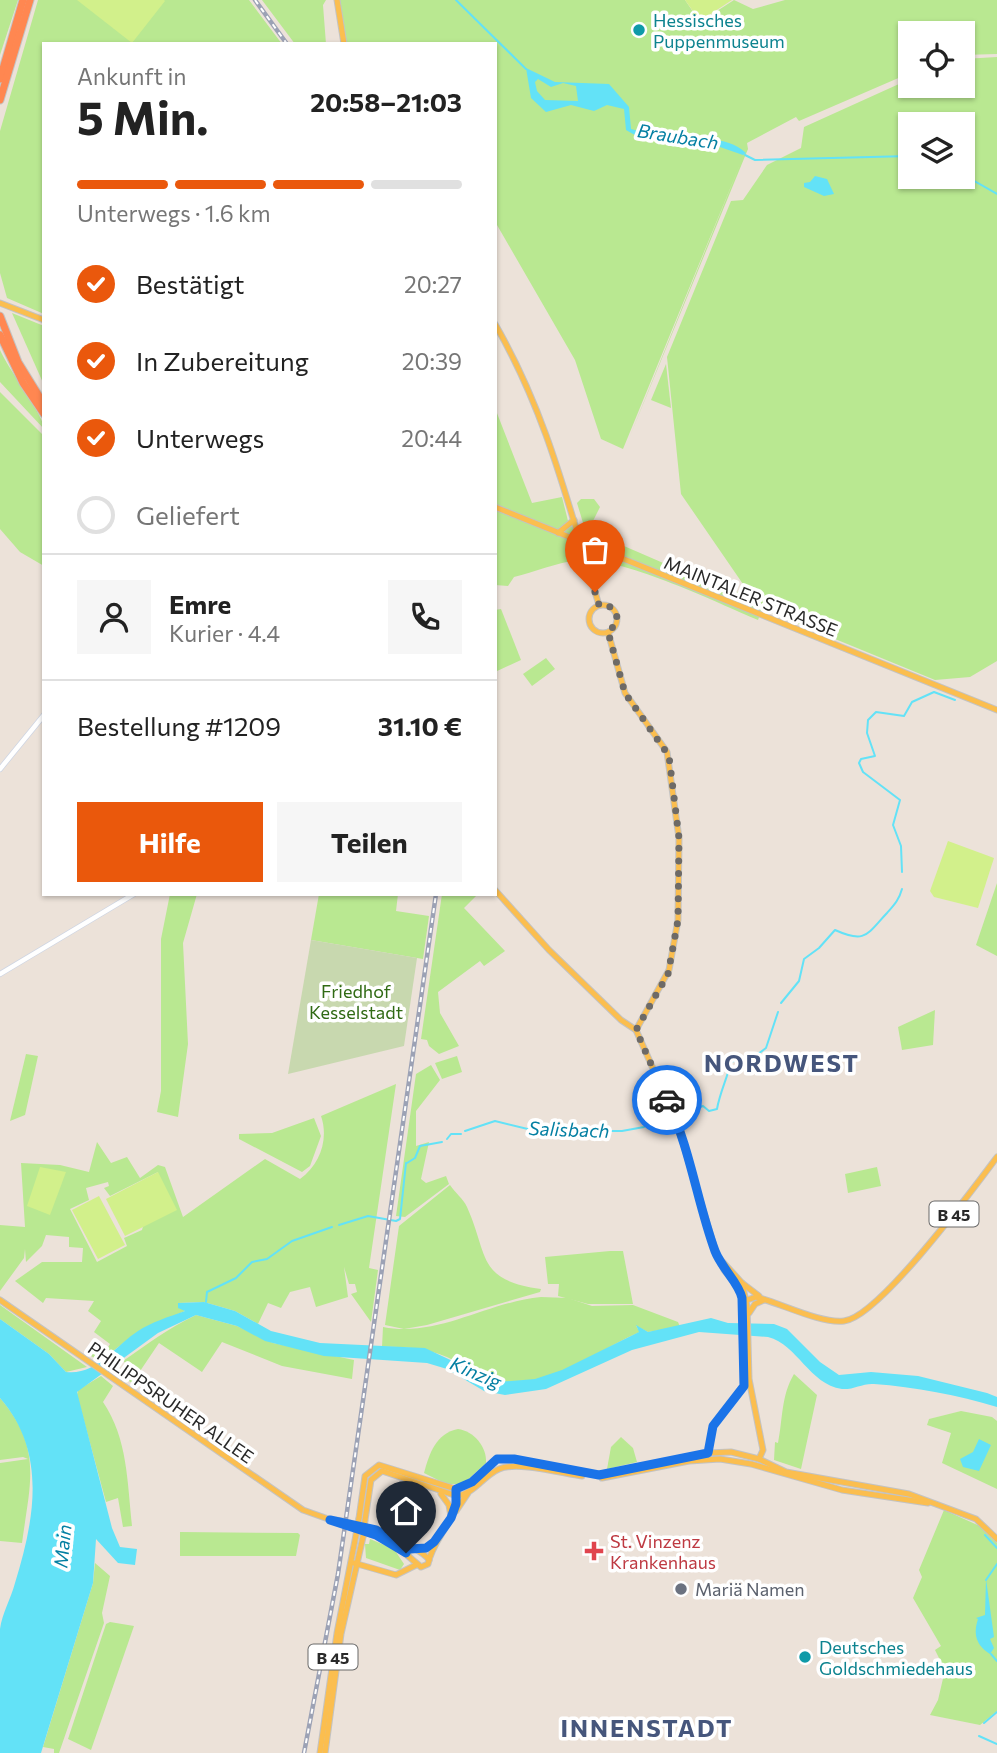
<!DOCTYPE html>
<html lang="de">
<head>
<meta charset="utf-8">
<style>
	body { margin:0; font-family:Commissioner,sans-serif; background:#f6f6f6; color:#222; height:100vh; display:flex; flex-direction:column; font-size:26px; white-space:nowrap }
	* { box-sizing:border-box; margin:0 }
	p { font-size:23px; color:#767676 }
	.icon { flex:none; width:38px; height:38px; fill:none; stroke:currentColor; stroke-width:2; stroke-linecap:round; stroke-linejoin:round }
	.map { position:relative; flex:1; overflow:hidden }
	.panel { position:absolute; left:42px; top:42px; width:455px; height:854px; display:flex; flex-direction:column; background:#fff; border-radius:0px; box-shadow:0 2px 5px #0004 }
	.panel>* { flex:none }
	.fabs { position:absolute; left:898px; top:21px; display:grid; gap:14px }
	.fabs a { display:grid; place-items:center; width:77px; height:77px; border-radius:0px; background:#fff; box-shadow:0 2px 5px #0004; font-size:35px }
	.pin { position:absolute; display:grid; place-items:center; width:60px; height:60px; color:#fff; margin:-72px -30px; border-radius:50% 50% 50% 0; rotate:-45deg; box-shadow:0 0 7px #0007 }
	.pin .icon { rotate:45deg }
	.courier { position:absolute; display:grid; place-items:center; width:70px; height:70px; margin:-35px; border:5px solid #1a73e8; border-radius:50%; background:#fff; color:#222; box-shadow:0 2px 9px #0007 }
	.head em { font-style:normal; font-weight:700 }
	.head div { display:flex; flex-direction:column-reverse }
	.head { display:flex; align-items:center; justify-content:space-between; height:119px; padding:0 35px }
	h1 { font-size:46px; font-weight:700; line-height:52px }
	.bar { display:grid; grid-template-columns:repeat(4,1fr); gap:10px 7px; align-content:center; height:84px; padding:0 35px }
	.bar i { height:9px; border-radius:5px; background:#e0e0e0 }
	.bar .on { background:#ea580c }
	.bar p { grid-column:span 4 }
	.line { display:flex; align-items:center; gap:18px; padding:0 35px; border-top:2px solid #e0e0e0 }
	.line div { flex:1 }
	.round { display:grid; place-items:center; flex:none; width:74px; height:74px; border-radius:0px; background:#f6f6f6 }
	ol { padding:0 35px; list-style:none }
	li { display:flex; align-items:center; gap:21px; height:77px }
	li p { margin-inline-start:auto }
	li .icon { padding:7px; border-radius:50%; background:#ea580c; color:#fff; stroke-width:4 }
	li:last-child { color:#767676 }
	li i { width:38px; height:38px; border:4px solid #e0e0e0; border-radius:50% }
	.action { display:flex; gap:14px; margin-top:auto; padding:14px 35px }
	.action a { flex:1; height:80px; border-radius:0px; background:#ea580c; color:#fff; font-size:28px; font-weight:700; line-height:80px; text-align:center }
	.action a+a { background:#f6f6f6; color:#222 }
	.map>svg:first-child { display:block }
	.green { fill:#b9e891; fill-rule:evenodd }
	.cemetery { fill:#c8d8af }
	.pitch { fill:#d2f08b }
	.water { fill:#63e2f7; fill-rule:evenodd }
	.lines { fill:none; stroke-linecap:round; stroke-linejoin:round }
	.stream { stroke:#63e2f7; stroke-width:2 }
	.minor-casing { stroke:#ced5e3; stroke-width:6 }
	.major-casing { stroke:#c3c3c3; stroke-width:7 }
	.highway-casing { stroke:#c3c3c3; stroke-width:9 }
	.minor { stroke:#fff; stroke-width:4.5 }
	.major { stroke:#fbbe4f; stroke-width:5 }
	.highway { stroke:#ff8751; stroke-width:7 }
	.rail-casing { stroke:#9ca2b5; stroke-width:4.5 }
	.rail { stroke:#fff; stroke-width:2; stroke-dasharray:5; stroke-linecap:butt }
	.major-bridge-casing { stroke:#c3c3c3; stroke-width:7; stroke-linecap:butt }
	.major-bridge { stroke:#fbbe4f; stroke-width:5 }
	.done { stroke:#6d6a67; stroke-width:7; stroke-dasharray:0 12.6 }
	.route { stroke:#1a73e8; stroke-width:9 }
	.culture-dot { fill:#0f9aa8; stroke:#fff; stroke-width:2.5 }
	.health-dot { fill:#e0444e; stroke:#fff; stroke-width:2.5 }
	.worship-dot { fill:#6b7280; stroke:#fff; stroke-width:2.5 }
	.labels { text-anchor:middle; dominant-baseline:central; stroke-width:7; stroke-linejoin:round; paint-order:stroke }
	.shield { fill:#fff; stroke:#696969; stroke-width:2 }
	.shield-label { font-size:16px; font-weight:bold; fill:#292929 }
	.culture-label { font-size:18px; fill:#0d838f; stroke:#fff; text-anchor:start }
	.street-label { font-size:18px; fill:#292929; stroke:#fff }
	.park-label { font-size:18px; fill:#306a14; stroke:#fff }
	.health-label { font-size:18px; fill:#be3a42; stroke:#fff; text-anchor:start }
	.worship-label { font-size:18px; fill:#5b616d; stroke:#fff; text-anchor:start }
	.water-label { font-size:19px; font-style:italic; fill:#037fa2; stroke:#fff }
	.district-label { font-size:24px; font-weight:bold; letter-spacing:2px; fill:#46567c; stroke:#fff }
</style>
</head>
<body>
<div class="map">
<svg width="997" height="1753" viewBox="0 0 997 1753">
	<rect width="100%" height="100%" fill="#ece2d9"/>
	<g class="green">
		<path d="M0,0H18L0,55Z"/>
		<path d="M38,0H249L282,44H44V314L7,298L0,273V131Z"/>
		<path d="M262,0H326L323,5L326,44H295Z"/>
		<path d="M338,0H685L700,22L734,0L753,9L785,0H997V54L963,55V43L968,50L962,33H910V73L799,121L796,117L747,143L748,149L628,441L741,162L623,449L601,439L575,360L497,225L495,44H345Z"/>
		<path d="M997,57V661L970,677L935,680L762,609L758,620C715,602 621,556 577,560C556,563 534,572 514,577L508,586L495,585V408L532,503L562,497L569,525L587,536L577,503L581,499H594L600,507L590,527L592,540L594,533L684,572L692,579L708,586L719,582L736,593L745,587L681,494L667,357L731,201L743,200L767,165L801,148L804,127L910,79V86H962L963,59ZM910,124H962V177H910Z"/>
		<path d="M12,313L44,326V385Z"/>
		<path d="M0,350C8,369 44,415 44,429L0,382Z"/>
		<path d="M666,364L671,408L651,400Z"/>
		<path d="M0,392L44,436V566L20,552L0,529Z"/>
		<path d="M501,609L521,660L495,672V610Z"/>
		<path d="M546,658L555,669L532,686L523,674Z"/>
		<path d="M997,883V956L976,945Z"/>
		<path d="M170,894H197L183,943L188,1044L178,1117L157,1112L161,1091V939Z"/>
		<path d="M319,894H398L396,911L429,916L423,959L311,940Z"/>
		<path d="M442,894H478L464,908L505,951L484,966L480,961L438,992L440,1013L459,1046L439,1054L429,1046L427,1040L421,1039Z"/>
		<path d="M935,1010L933,1045L902,1050L898,1027Z"/>
		<path d="M26,1054L38,1056L25,1115L10,1121Z"/>
		<path d="M457,1056L462,1072L442,1079L435,1063Z"/>
		<path d="M431,1065L440,1080L416,1111V1146L429,1142L421,1179L426,1183L446,1176L449,1184L405,1217L396,1216L416,1074Z"/>
		<path d="M396,1084L369,1268L378,1270L371,1322L351,1294L357,1292L355,1284H349L344,1267L348,1297L316,1307L310,1287L290,1292L281,1308L268,1303L258,1324L235,1311L204,1302L178,1303L185,1311L139,1331L100,1361L91,1356L96,1349L104,1354L110,1344L94,1332L101,1321L88,1311L94,1301L46,1298L43,1303L15,1281L42,1262H82L83,1248L69,1247V1237L46,1235L42,1246L26,1262L25,1249L24,1258L0,1291V1225L25,1227L21,1163L60,1165L89,1172L97,1142L111,1163L127,1157L140,1178L158,1165L165,1167L183,1217L265,1159L300,1179C320,1165 329,1139 321,1116ZM158,1172L142,1230L124,1238L127,1246L97,1262L70,1209L89,1200L86,1188L108,1182L109,1186L104,1188L110,1196Z"/>
		<path d="M314,1118L321,1136L310,1166L302,1172L239,1139V1134L272,1133Z"/>
		<path d="M877,1167L881,1186L848,1193L845,1174Z"/>
		<path d="M450,1185C455,1193 463,1198 467,1207C489,1256 476,1280 541,1289L540,1292L427,1325L404,1329L385,1325L399,1226Z"/>
		<path d="M610,1251H623L633,1304H588L558,1296L559,1284H548L545,1257Z"/>
		<path d="M541,1297L568,1298L592,1306L633,1305L678,1322L680,1327L648,1332L636,1326L640,1332C594,1351 541,1396 488,1379C476,1375 467,1367 455,1361C433,1349 406,1346 382,1347L383,1327C438,1338 487,1302 541,1297Z"/>
		<path d="M0,1305L87,1367L66,1372L49,1354L0,1319Z"/>
		<path d="M196,1315L237,1326L273,1343L354,1360L352,1379L282,1366L222,1342L202,1372L159,1343L132,1383L124,1378L131,1367L123,1361C149,1343 167,1329 196,1315Z"/>
		<path d="M794,1374L817,1395L801,1469L774,1460L775,1442L778,1443C783,1418 781,1396 794,1374Z"/>
		<path d="M101,1376L113,1386L103,1402C128,1439 127,1482 132,1526L123,1527L118,1498L106,1502L77,1395L78,1390Z"/>
		<path d="M0,1398C43,1448 30,1483 22,1543L0,1541V1463L28,1459L23,1457L0,1460Z"/>
		<path d="M961,1411L992,1417L997,1421V1489L942,1463L951,1433L927,1425L929,1419Z"/>
		<path d="M458,1429C474,1431 487,1447 486,1463L463,1484H446L424,1473C429,1454 436,1433 458,1429Z"/>
		<path d="M621,1437L633,1448L637,1462L607,1469L611,1447Z"/>
		<path d="M944,1510L982,1527L997,1543V1711L980,1725L930,1715L938,1700L945,1670L935,1650L941,1646L913,1598L922,1577L919,1570Z"/>
		<path d="M180,1532L298,1533L300,1535L296,1556H180Z"/>
		<path d="M370,1539L394,1549L404,1564L400,1570L366,1558L365,1544H369Z"/>
		<path d="M95,1563L110,1576L102,1613L104,1623L59,1753H54V1749L43,1747L93,1583Z"/>
		<path d="M110,1622L134,1626L91,1750L68,1739L106,1624Z"/>
	</g>
	<path class="cemetery" d="M311,940L417,958L404,1046L288,1074Z"/>
	<g class="pitch">
		<path d="M77,0H164L165,1L132,43Z"/>
		<path d="M685,0H732L700,21Z"/>
		<path d="M948,841L994,858L978,908L934,897L930,891Z"/>
		<path d="M40,1167L66,1172L50,1215L27,1206Z"/>
		<path d="M158,1172L177,1210L125,1236L106,1199Z"/>
		<path d="M99,1196L125,1245L98,1259L72,1210Z"/>
	</g>
	<g class="water">
		<path d="M526,68L555,82L609,84L629,107L631,129C644,132 655,136 668,138C694,140 726,134 746,153L743,155L717,146L691,147L673,141L640,138L626,130L624,109L607,105L594,111L571,105L546,112L531,98ZM538,79L551,87L563,83L576,86L578,101L545,100L537,91L535,82Z"/>
		<path d="M815,176L827,179L834,194L824,196L804,187V183L810,182Z"/>
		<path d="M204,1302L235,1311L271,1331L320,1343L425,1348L497,1382L535,1379L562,1370L639,1332L636,1325L648,1332L711,1318L728,1323L774,1324L787,1329L820,1362L839,1375L871,1372L918,1376L987,1393L997,1397V1407C958,1395 915,1387 874,1384C863,1383 853,1390 842,1389C809,1384 798,1345 768,1337L699,1332L632,1350L546,1389L505,1395L484,1391L447,1369L427,1363L324,1356L265,1341L237,1326L196,1315L158,1333L77,1392L112,1528L120,1547L137,1549L135,1565L118,1563L96,1539L93,1583L41,1753H0C0,1713 0,1669 0,1629C2,1614 11,1598 15,1583C34,1521 48,1453 0,1398V1319L49,1354L66,1372C96,1376 116,1345 138,1331C152,1322 168,1317 185,1311L178,1308V1303Z"/>
		<path d="M979,1439L991,1445L979,1471L963,1467L960,1459L973,1452Z"/>
		<path d="M986,1579L994,1637L990,1639L994,1648L990,1654C976,1645 973,1634 978,1619L976,1618L985,1615Z"/>
	</g>
	<g class="lines">
		<g class="stream">
			<path d="M456,0L526,69"/>
			<path d="M745,155L755,160L910,156"/>
			<path d="M962,174L997,194"/>
			<path d="M902,872L901,846L893,825L900,800L863,772L859,763L861,759L875,756L867,733L868,720L876,712L904,716L912,702L934,692L955,700"/>
			<path d="M781,1003L799,981L804,959L819,948L835,930C866,944 867,934 887,913C894,905 899,900 902,889"/>
			<path d="M754,1057L766,1048L778,1012"/>
			<path d="M682,1114L703,1106L709,1111L717,1109C720,1092 727,1079 731,1062L736,1060"/>
			<path d="M465,1131L495,1121L536,1131L586,1127L598,1131H622L644,1127L651,1122L661,1125L671,1119"/>
			<path d="M447,1139L451,1134H461"/>
			<path d="M407,1163L415,1158L420,1146L442,1142"/>
			<path d="M339,1225L368,1216L396,1221L400,1219L406,1163"/>
			<path d="M206,1302L207,1292L236,1278L252,1262L267,1259L292,1241L332,1227"/>
			<path d="M985,1535L997,1548"/>
			<path d="M986,1580L997,1564"/>
			<path d="M991,1654L997,1661"/>
			<path d="M984,1723L997,1712"/>
			<path d="M979,1736L997,1744"/>
		</g>
		<g class="minor-casing">
			<g id="minor">
				<path d="M0,769L44,715"/>
				<path d="M0,974L134,894"/>
			</g>
		</g>
		<g class="major-casing">
			<g id="major">
				<path d="M337,0L344,44"/>
				<path d="M0,303L44,320"/>
				<path d="M495,324C548,416 568,505 599,605"/>
				<path d="M495,507L997,710"/>
				<path d="M558,533L574,520"/>
				<path d="M586,562L602,551"/>
				<circle cx="603" cy="619" r="14"/>
				<path d="M608,632L625,693L667,752L679,838L678,920L669,970L636,1030"/>
				<path d="M495,890L549,950L621,1020L636,1030L677,1123L716,1253L724,1270L740,1289L742,1298L744,1386L713,1426L708,1453"/>
				<path d="M721,1260L742,1283L759,1296"/>
				<path d="M742,1283L747,1306L749,1379L763,1450L759,1459"/>
				<path d="M0,1300L303,1510L376,1536L408,1555"/>
				<path d="M747,1300L756,1297C780,1303 821,1324 844,1321C879,1317 973,1189 997,1157"/>
				<path d="M749,1313L755,1304L764,1300"/>
				<path d="M602,1478L689,1461L720,1459L751,1464L842,1490L928,1503"/>
				<path d="M441,1494L449,1505L451,1516"/>
				<path d="M456,1511L468,1493"/>
				<path d="M359,1518L365,1476L379,1465L456,1489L472,1482L497,1459H514L599,1475L708,1453L731,1452L759,1459L786,1472L909,1494L976,1519L997,1539"/>
				<path d="M333,1520C351,1520 420,1546 429,1560"/>
				<path d="M365,1520L371,1480L382,1471L457,1496C475,1493 483,1476 499,1469C517,1461 561,1473 582,1476"/>
				<path d="M408,1556L421,1567L428,1564C433,1538 458,1520 457,1492"/>
				<path d="M354,1563L396,1575L416,1565"/>
				<path d="M320,1753L337,1633L356,1535"/>
				<path d="M325,1753L341,1634L363,1537"/>
			</g>
		</g>
		<g class="highway-casing">
			<g id="highway">
				<path d="M0,79L23,0"/>
				<path d="M0,100L30,0"/>
				<path d="M0,316L18,362L44,404"/>
				<path d="M0,335L23,383L44,414"/>
			</g>
		</g>
		<use href="#minor" class="minor"/>
		<use href="#major" class="major"/>
		<use href="#highway" class="highway"/>
		<g class="rail-casing">
			<g id="rail">
				<path d="M255,0L287,44"/>
				<path d="M304,1753L338,1574L436,894"/>
			</g>
		</g>
		<use href="#rail" class="rail"/>
		<g class="major-bridge-casing">
			<g id="major-bridge">
				<path d="M356,1535L359,1518"/>
				<path d="M363,1537L365,1520"/>
			</g>
		</g>
		<use href="#major-bridge" class="major-bridge"/>
	</g>
	<g class="lines">
		<path class="done" d="M595,592L599,605H608L617,614L616,624L608,632L625,693L669,756L679,838L678,920L668,974L636,1030L667,1100"/>
		<path class="route" d="M406,1553L376,1535L330,1520L376,1530L410,1549L426,1548L434,1542L451,1518L456,1504V1489L472,1482L497,1459H514L599,1475L708,1453L713,1426L744,1386L742,1298C739,1283 722,1269 715,1251C697,1202 690,1147 667,1100"/>
	</g>
	<g class="culture-dot">
		<circle cx="639" cy="30" r="7"/>
		<circle cx="805" cy="1657" r="7"/>
	</g>
	<path class="health-dot" d="M590.5 1540.5h7v7h7v7h-7v7h-7v-7h-7v-7h7z"/>
	<circle class="worship-dot" cx="681" cy="1589" r="7"/>
	<g class="labels">
		<g class="shield">
			<rect x="929.5" y="1201.5" width="49" height="25" rx="5"/>
			<rect x="308.5" y="1644.5" width="49" height="25" rx="5"/>
		</g>
		<g class="shield-label">
			<text x="954" y="1214">B 45</text>
			<text x="333" y="1657">B 45</text>
		</g>
		<g class="culture-label">
			<text x="653" y="20">Hessisches<tspan x="653" dy="21">Puppenmuseum</tspan></text>
			<text x="819" y="1647">Deutsches<tspan x="819" dy="21">Goldschmiedehaus</tspan></text>
		</g>
		<g class="street-label">
			<text transform="translate(751 596) rotate(22)">MAINTALER STRASSE</text>
			<text transform="translate(171 1402) rotate(35)">PHILIPPSRUHER ALLEE</text>
		</g>
		<g class="park-label">
			<text x="356" y="991">Friedhof<tspan x="356" dy="21">Kesselstadt</tspan></text>
		</g>
		<g class="health-label">
			<text x="610" y="1541">St. Vinzenz<tspan x="610" dy="21">Krankenhaus</tspan></text>
		</g>
		<g class="worship-label">
			<text x="695" y="1589">Mariä Namen</text>
		</g>
		<g class="water-label">
			<text transform="translate(678 136) rotate(9)">Braubach</text>
			<text transform="translate(569 1129) rotate(2)">Salisbach</text>
			<text transform="translate(476 1372) rotate(23)">Kinzig</text>
			<text transform="translate(62 1546) rotate(-84)">Main</text>
		</g>
		<g class="district-label">
			<text x="782" y="1062">NORDWEST</text>
			<text x="647" y="1727">INNENSTADT</text>
		</g>
	</g>
</svg>
<div class="fabs">
<a><svg class="icon" aria-label="locate" viewBox="0 0 24 24"><circle cx="12" cy="12" r="6"/><path d="M12 2v4M12 18v4M2 12h4M18 12h4"/></svg></a>
<a><svg class="icon" aria-label="layers" viewBox="0 0 24 24"><path d="M12 4l9 5-9 5-9-5zM3 14l9 5 9-5"/></svg></a>
</div>
<div class="pin" style="left:595px;top:592px;background:#ea580c"><svg class="icon" aria-label="bag" viewBox="0 0 24 24"><path d="M5 8h14l-1 12H6zM9 8a3 3 0 0 1 6 0"/></svg></div>
<div class="pin" style="left:406px;top:1553px;background:#1f2937"><svg class="icon" aria-label="home" viewBox="0 0 24 24"><path d="M3 11l9-7 9 7M6 9v11h12V9"/></svg></div>
<div class="courier" style="left:667px;top:1100px"><svg class="icon" aria-label="car" viewBox="0 0 24 24"><path d="M5 17H2v-5l4-1 3-4h7l3 4 3 1v5h-3M9 17h6M6 11h13"/><circle cx="7" cy="17" r="2"/><circle cx="17" cy="17" r="2"/></svg></div>
<section class="panel">
<div class="head"><div><h1>5 Min.</h1><p>Ankunft in</p></div><em>20:58–21:03</em></div>
<div class="bar"><i class="on"></i><i class="on"></i><i class="on"></i><i></i><p>Unterwegs · 1.6 km</p></div>
<ol>
<li><svg class="icon" aria-label="check" viewBox="0 0 24 24"><path d="M5 12l5 5 9-10"/></svg>Bestätigt<p>20:27</p></li>
<li><svg class="icon" aria-label="check" viewBox="0 0 24 24"><path d="M5 12l5 5 9-10"/></svg>In Zubereitung<p>20:39</p></li>
<li><svg class="icon" aria-label="check" viewBox="0 0 24 24"><path d="M5 12l5 5 9-10"/></svg>Unterwegs<p>20:44</p></li>
<li><i></i>Geliefert</li>
</ol>
<div class="line" style="height:126px"><a class="round"><svg class="icon" aria-label="person" viewBox="0 0 24 24"><circle cx="12" cy="8" r="4"/><path d="M4 21q1-7 8-7t8 7"/></svg></a><div><b>Emre</b><p>Kurier · 4.4</p></div><a class="round"><svg class="icon" aria-label="phone" viewBox="0 0 24 24"><path d="M5 4h4l2 5-3 2q2 4 5 5l2-3 5 2v4C11 20 4 13 5 4z"/></svg></a></div>
<div class="line" style="height:91px"><div>Bestellung #1209</div><b>31.10 €</b></div>
<div class="action"><a>Hilfe</a><a>Teilen</a></div>
</section>
</div>
</body>
</html>
